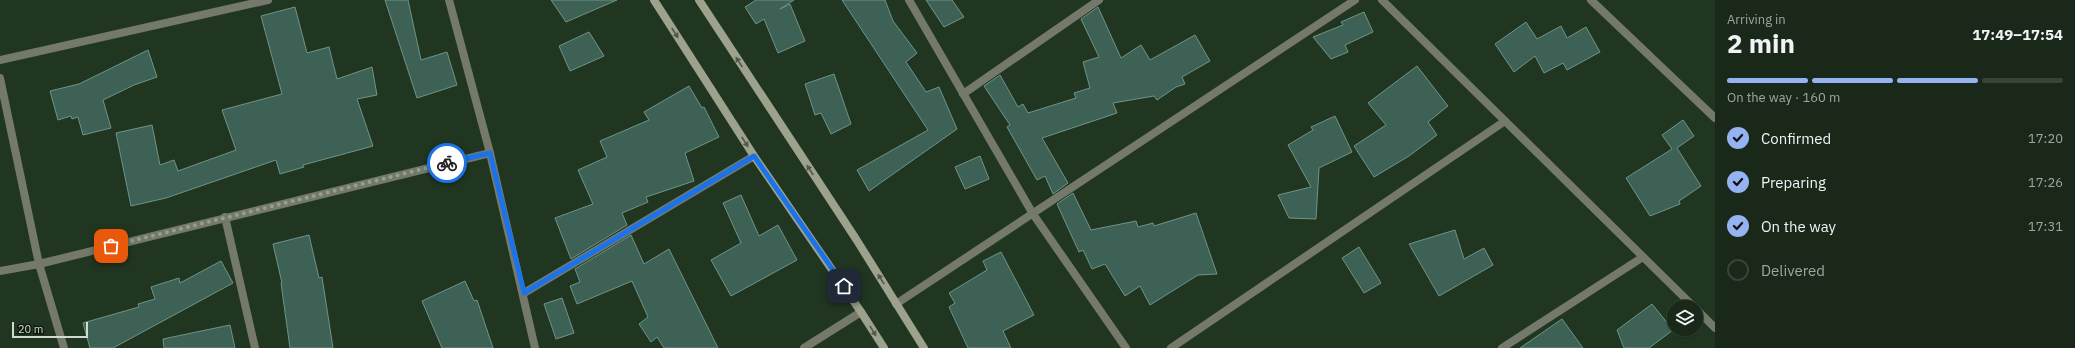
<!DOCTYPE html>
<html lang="en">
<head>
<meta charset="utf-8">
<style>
	body { margin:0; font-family:"IBM Plex Sans",sans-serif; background:#263426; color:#f1f3f6; height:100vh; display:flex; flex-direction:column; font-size:15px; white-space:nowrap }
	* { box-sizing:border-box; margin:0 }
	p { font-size:13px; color:#9fa6a2 }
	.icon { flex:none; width:22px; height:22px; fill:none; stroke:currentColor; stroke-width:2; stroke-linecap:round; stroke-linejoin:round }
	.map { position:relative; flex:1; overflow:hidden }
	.panel { display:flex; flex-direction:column; background:#192819; width:360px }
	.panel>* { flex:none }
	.controls { position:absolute; left:1667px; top:300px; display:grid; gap:8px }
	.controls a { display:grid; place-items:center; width:36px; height:36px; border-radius:50%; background:#192819; box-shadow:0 1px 3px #0004,0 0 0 1px #374438; font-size:20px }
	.scale { position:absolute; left:12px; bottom:10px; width:76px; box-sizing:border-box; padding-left:4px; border:2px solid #cedbce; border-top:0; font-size:11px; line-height:14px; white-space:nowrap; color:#cedbce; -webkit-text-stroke:3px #111b11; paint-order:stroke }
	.pin { position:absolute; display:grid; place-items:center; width:34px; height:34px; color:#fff; margin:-17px; border-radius:8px; box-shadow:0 2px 6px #0006 }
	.courier { position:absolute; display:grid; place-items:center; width:40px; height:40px; margin:-20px; border:3px solid #1a73e8; border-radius:50%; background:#fff; color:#222; box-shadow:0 1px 5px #0007 }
	.headline em { font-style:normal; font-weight:800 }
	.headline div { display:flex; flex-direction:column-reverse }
	.headline { display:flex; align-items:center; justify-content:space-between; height:68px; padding:0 12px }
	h1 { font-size:26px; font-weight:800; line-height:30px }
	.bar { display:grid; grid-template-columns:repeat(4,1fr); gap:6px 4px; align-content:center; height:48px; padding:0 12px }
	.bar i { height:5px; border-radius:3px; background:#374438 }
	.bar .current { background:#95b2f1 }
	.bar p { grid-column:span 4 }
	ol { padding:0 12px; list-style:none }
	li { display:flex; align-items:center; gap:12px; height:44px }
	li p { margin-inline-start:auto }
	li .icon { padding:4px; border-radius:50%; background:#95b2f1; color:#111; stroke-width:4 }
	li:last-child { color:#9fa6a2 }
	li i { width:22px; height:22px; border:2px solid #374438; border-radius:50% }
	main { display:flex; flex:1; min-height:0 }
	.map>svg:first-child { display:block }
	.building { fill:#3d6155; stroke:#6f9487 }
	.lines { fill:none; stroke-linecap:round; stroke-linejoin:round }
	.street { stroke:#75796b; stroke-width:8 }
	.secondary { stroke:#9da28d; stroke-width:8 }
	.oneway { fill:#505849 }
	.done { stroke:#91a191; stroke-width:4; stroke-dasharray:0 7.2 }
	.route { stroke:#1a73e8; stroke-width:5 }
</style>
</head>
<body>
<main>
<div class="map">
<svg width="1715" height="348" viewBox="0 0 1715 348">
	<rect width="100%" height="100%" fill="#213621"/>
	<g class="building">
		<path d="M385,0H408L421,60L447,52L457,85L417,98Z"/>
		<path d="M551,0H617L566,22Z"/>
		<path d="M756,0H794L780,9L790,4L805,41L778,53L764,19L756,24L745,7Z"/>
		<path d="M842,0H885L893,21L917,53L906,62L926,92L939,87L957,129L869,191L857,170L928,130Z"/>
		<path d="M926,0H952L964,17L944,27Z"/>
		<path d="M295,7L307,53L329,47L337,79L372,67L377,95L357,99L373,146L303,165L304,167L280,174L276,160L166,198L131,206L116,133L152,125L160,165L174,160L178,171L236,150L222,110L282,94L261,16Z"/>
		<path d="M1098,7L1121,58L1141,45L1150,60L1195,35L1210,61L1182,77L1185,84L1176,87L1157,100L1154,96L1113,103L1117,113L1042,138L1068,183L1053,194L1045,176L1037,180L1007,127L1010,125L984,86L1000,75L1018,107L1023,104L1028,113L1076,98L1074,93L1090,88L1083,62L1099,57L1081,19Z"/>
		<path d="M1364,12L1373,32L1345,45L1348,52L1331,59L1313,37L1343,25L1341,22Z"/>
		<path d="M1526,22L1537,39L1561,26L1567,38L1586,27L1600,52L1567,70L1563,63L1544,73L1535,56L1514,72L1495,44Z"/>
		<path d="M589,32L604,56L570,71L559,46Z"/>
		<path d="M148,50L157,77L134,85L103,100L111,128L83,135L78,117L72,119L71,116L58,120L50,91L79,84Z"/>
		<path d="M1417,66L1448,106L1428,122L1437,135L1409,156L1374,177L1354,146L1386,125L1368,103Z"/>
		<path d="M834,74L851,124L831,134L821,113L815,115L805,84Z"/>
		<path d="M689,86L702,108L704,107L719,137L685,153L694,181L646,197L648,202L622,213L627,225L571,259L555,218L593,204L578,170L607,157L600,141L649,120L644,112Z"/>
		<path d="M1335,116L1352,152L1319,168L1316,219L1289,218L1278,195L1311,187L1288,145L1313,130L1311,127Z"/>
		<path d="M1683,120L1694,136L1677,148L1701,186L1679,201L1680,204L1650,216L1626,178L1672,149L1662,135Z"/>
		<path d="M980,156L989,179L965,189L955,167Z"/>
		<path d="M1073,193L1091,230L1136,221L1138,227L1153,223L1154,226L1196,213L1217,274L1198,275L1150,305L1140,286L1125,296L1105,264L1092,269L1083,250L1079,252L1057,204Z"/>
		<path d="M741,195L759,236L778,225L797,260L731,296L711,260L741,243L723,203Z"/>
		<path d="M1455,230L1464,259L1484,248L1493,265L1439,296L1409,244Z"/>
		<path d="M309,235L319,278L322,277L333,348H290L281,283H282L273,244Z"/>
		<path d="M631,235L644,264L669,249L718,348H664L657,337L651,342L639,324L648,317L632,281L577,304L570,286L580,282L575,269Z"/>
		<path d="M1359,247L1381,283L1364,293L1342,258Z"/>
		<path d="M1001,252L1034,315L1003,331L1011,348H968L949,307L955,303L949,293L987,270L983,261Z"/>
		<path d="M221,261L233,283L113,348H90L83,323L139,307L138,304L155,299L151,287L179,278L180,283Z"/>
		<path d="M465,281L474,301L477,300L493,348H442L422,301Z"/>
		<path d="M562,298L574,333L556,339L544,304Z"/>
		<path d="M1652,304L1673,330L1649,348H1624L1617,330Z"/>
		<path d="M1562,319L1583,348H1520Z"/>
		<path d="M230,325L235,348H164L163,339Z"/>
	</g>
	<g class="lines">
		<g class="street">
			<path d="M449,0L490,153L535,348"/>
			<path d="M909,0L1033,214L1126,348"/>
			<path d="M1382,0L1694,307"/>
			<path d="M1591,0L1715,118"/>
			<path d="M0,60L268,0"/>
			<path d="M0,78L39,264L64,348"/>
			<path d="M963,94L1099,0"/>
			<path d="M225,217L255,348"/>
			<path d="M0,271L39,264L490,153"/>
			<path d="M524,293L754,156"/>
			<path d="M896,304L1355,0"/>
			<path d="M1696,309L1715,328"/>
			<path d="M804,348L861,312"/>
			<path d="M1171,348L1505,121"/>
			<path d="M1502,348L1643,257"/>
		</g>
		<g class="secondary">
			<path d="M654,0L754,156L861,312L884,348"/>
			<path d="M699,0L856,239L924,348"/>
		</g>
	</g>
	<defs><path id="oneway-solid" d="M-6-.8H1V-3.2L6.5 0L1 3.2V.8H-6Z"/></defs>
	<g class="oneway">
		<use href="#oneway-solid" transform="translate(675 33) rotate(57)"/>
		<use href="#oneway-solid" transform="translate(739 62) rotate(-123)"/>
		<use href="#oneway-solid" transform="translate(745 142) rotate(57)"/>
		<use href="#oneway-solid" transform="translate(810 170) rotate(-123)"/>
		<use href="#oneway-solid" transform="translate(881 279) rotate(-122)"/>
		<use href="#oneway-solid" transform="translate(873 331) rotate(58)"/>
	</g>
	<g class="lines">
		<path class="done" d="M111,246L447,163"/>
		<path class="route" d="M447,163L490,153L524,293L754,156L844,286"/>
	</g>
</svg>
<div class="controls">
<a><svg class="icon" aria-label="layers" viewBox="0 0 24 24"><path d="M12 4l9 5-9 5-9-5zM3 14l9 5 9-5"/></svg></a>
</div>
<div class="scale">20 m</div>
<div class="pin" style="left:111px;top:246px;background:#ea580c"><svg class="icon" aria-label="bag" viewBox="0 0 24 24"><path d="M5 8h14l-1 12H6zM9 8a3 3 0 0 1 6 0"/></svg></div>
<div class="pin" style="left:844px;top:286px;background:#1f2937"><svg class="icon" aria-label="home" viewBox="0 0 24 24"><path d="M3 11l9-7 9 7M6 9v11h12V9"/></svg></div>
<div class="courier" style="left:447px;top:163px"><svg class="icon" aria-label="bike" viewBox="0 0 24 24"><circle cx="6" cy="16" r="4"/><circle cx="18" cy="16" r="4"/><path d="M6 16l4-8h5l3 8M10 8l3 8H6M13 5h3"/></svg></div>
</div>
<section class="panel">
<div class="headline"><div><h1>2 min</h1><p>Arriving in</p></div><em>17:49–17:54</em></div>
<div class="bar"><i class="current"></i><i class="current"></i><i class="current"></i><i></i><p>On the way · 160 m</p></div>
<ol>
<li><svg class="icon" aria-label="check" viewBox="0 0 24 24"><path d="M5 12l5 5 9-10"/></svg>Confirmed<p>17:20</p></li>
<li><svg class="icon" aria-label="check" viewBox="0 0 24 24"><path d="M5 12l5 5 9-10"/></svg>Preparing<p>17:26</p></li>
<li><svg class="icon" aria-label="check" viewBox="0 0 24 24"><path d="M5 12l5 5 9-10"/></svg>On the way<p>17:31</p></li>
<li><i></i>Delivered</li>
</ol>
</section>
</main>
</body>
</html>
